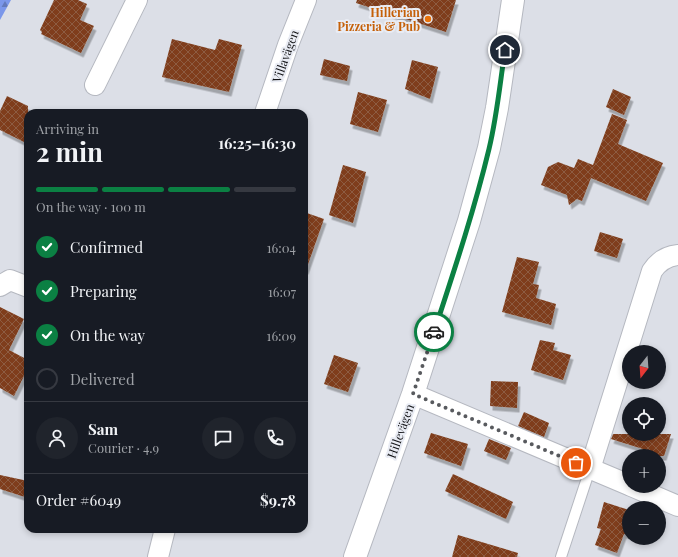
<!DOCTYPE html>
<html lang="en">
<head>
<meta charset="utf-8">
<style>
	body { margin:0; font-family:"Playfair Display",serif; background:#20242c; color:#f1f3f6; height:100vh; display:flex; flex-direction:column; font-size:15px; white-space:nowrap }
	* { box-sizing:border-box; margin:0 }
	p { font-size:13px; color:#9ea1a6 }
	.icon { flex:none; width:22px; height:22px; fill:none; stroke:currentColor; stroke-width:2; stroke-linecap:round; stroke-linejoin:round }
	.map { position:relative; flex:1; overflow:hidden }
	.details { position:absolute; left:24px; top:109px; width:284px; height:424px; display:flex; flex-direction:column; background:#171b24; border-radius:12px; box-shadow:0 2px 6px #0003 }
	.details>* { flex:none }
	.needle { width:26px; rotate:197deg }
	.controls { position:absolute; left:622px; top:345px; display:grid; gap:8px }
	.controls a { display:grid; place-items:center; width:44px; height:44px; border-radius:50%; background:#171b24; box-shadow:0 2px 6px #0003; font-size:20px }
	.pin { position:absolute; display:grid; place-items:center; width:34px; height:34px; color:#fff; margin:-17px; border:2px solid #fff; border-radius:50%; box-shadow:0 1px 4px #0007 }
	.courier { position:absolute; display:grid; place-items:center; width:40px; height:40px; margin:-20px; border:3px solid #0b8043; border-radius:50%; background:#fff; color:#222; box-shadow:0 1px 5px #0007 }
	.headline em { font-style:normal; font-weight:700 }
	.headline div { display:flex; flex-direction:column-reverse }
	.headline { display:flex; align-items:center; justify-content:space-between; height:68px; padding:0 12px }
	h1 { font-size:26px; font-weight:700; line-height:30px }
	.bar { display:grid; grid-template-columns:repeat(4,1fr); gap:6px 4px; align-content:center; height:48px; padding:0 12px }
	.bar i { height:5px; border-radius:3px; background:#363941 }
	.bar .on { background:#0b8043 }
	.bar p { grid-column:span 4 }
	.line { display:flex; align-items:center; gap:10px; padding:0 12px; border-top:1px solid #363941 }
	.line div { flex:1 }
	.round { display:grid; place-items:center; flex:none; width:42px; height:42px; border-radius:21px; background:#20242c }
	ol { padding:0 12px; list-style:none }
	li { display:flex; align-items:center; gap:12px; height:44px }
	li p { margin-inline-start:auto }
	li .icon { padding:4px; border-radius:50%; background:#0b8043; color:#fff; stroke-width:4 }
	li:last-child { color:#9ea1a6 }
	li i { width:22px; height:22px; border:2px solid #363941; border-radius:50% }
	.map>svg:first-child { display:block }
	.forest { fill:url(#forest-firs) }
	.building { fill:url(#building-cross-hatch); filter:url(#shadow) }
	.lines { fill:none; stroke-linecap:round; stroke-linejoin:round }
	.service-casing { stroke:#b5b8c0; stroke-width:12 }
	.minor-casing { stroke:#b5b8c0; stroke-width:22 }
	.tertiary-casing { stroke:#b5b8c0; stroke-width:24 }
	.service { stroke:#fff; stroke-width:10 }
	.minor { stroke:#fff; stroke-width:20 }
	.tertiary { stroke:#fff; stroke-width:22 }
	.done { stroke:#585a5e; stroke-width:4; stroke-dasharray:0 7.2 }
	.route { stroke:#0b8043; stroke-width:5 }
	.food-dot { fill:#e8710a; stroke:#e9ecf4; stroke-width:1.5 }
	.labels { text-anchor:middle; dominant-baseline:central; stroke-width:4; stroke-linejoin:round; paint-order:stroke }
	.food-label { font-size:12px; font-weight:bold; fill:#c56008; stroke:#e9ecf4; text-anchor:end }
	.street-label { font-size:12px; fill:#111215; stroke:#e9ecf4 }
</style>
</head>
<body>
<div class="map">
<svg width="678" height="557" viewBox="0 0 678 557">
	<defs>
		<pattern id="forest-firs" width="22" height="20" patternUnits="userSpaceOnUse"><rect width="22" height="20" fill="#7b97ea"/><path d="M5 1l3.5 6h-7zM16 11l3.5 6h-7z" fill="#637abc"/></pattern>
		<pattern id="building-cross-hatch" width="8" height="8" patternUnits="userSpaceOnUse"><rect width="8" height="8" fill="#7f3e1b"/><path d="M0 0l8 8M0 8l8-8" fill="none" stroke="#8d5c42"/></pattern>
		<filter id="shadow"><feDropShadow dx="2.5" dy="4.5" stdDeviation="0" flood-color="#0004"/></filter>
	</defs>
	<rect width="100%" height="100%" fill="#dcdfe7"/>
	<path class="forest" d="M0,0H11L0,20Z"/>
	<g class="building">
		<path d="M54,0H78L87,4L80,20L94,26L81,53L41,34L42,32L40,30Z"/>
		<path d="M357,0H456L446,32L356,3Z"/>
		<path d="M172,39L215,50L219,39L242,45L229,92L162,77Z"/>
		<path d="M324,59L350,66L347,81L320,75Z"/>
		<path d="M412,60L438,67L430,99L405,89Z"/>
		<path d="M613,89L631,97L624,115L606,107Z"/>
		<path d="M358,92L387,100L378,132L350,124Z"/>
		<path d="M7,96L28,106V144L0,130V111Z"/>
		<path d="M612,114L627,120L618,144L663,163L646,201L591,178L582,201L577,199L569,205L567,195L541,185L548,167L558,162L574,168L578,159L593,165Z"/>
		<path d="M343,165L366,172L353,223L329,215Z"/>
		<path d="M304,212L324,219L306,270H304Z"/>
		<path d="M600,232L623,239L617,258L594,251Z"/>
		<path d="M517,257L539,262L533,284L539,285L536,298L556,304L551,325L502,312Z"/>
		<path d="M0,307L24,319L9,350L28,360V368L14,396L0,388Z"/>
		<path d="M540,340L555,343L553,350L571,355L563,380L531,370Z"/>
		<path d="M334,355L358,363L348,392L324,384Z"/>
		<path d="M491,381L518,382L517,408L490,406Z"/>
		<path d="M524,412L549,423L544,437L518,426Z"/>
		<path d="M431,433L468,444L461,466L424,453Z"/>
		<path d="M613,434H671L664,456H640L643,449L611,439Z"/>
		<path d="M489,439L511,448L506,460L484,451Z"/>
		<path d="M453,474L513,502L506,519L445,491Z"/>
		<path d="M0,475L28,481V498L0,489Z"/>
		<path d="M604,502L629,510V535L624,534L617,553L595,545L601,529L597,528Z"/>
		<path d="M458,535L518,553L517,557H452Z"/>
	</g>
	<g class="lines">
		<g class="service-casing">
			<path id="service" d="M561,557L590,469"/>
		</g>
		<g class="minor-casing">
			<g id="minor">
				<path d="M95,85L137,0"/>
				<path d="M265,113L288,45L306,0"/>
				<path d="M0,286L10,280L28,287"/>
				<path d="M413,394L629,485"/>
				<path d="M590,469L652,271C658,262 667,256 678,255"/>
				<path d="M631,486L678,506"/>
				<path d="M158,557L165,529"/>
			</g>
		</g>
		<g class="tertiary-casing">
			<path id="tertiary" d="M355,557L413,394L469,221L489,148L497,108L513,0"/>
		</g>
		<use href="#service" class="service"/>
		<use href="#minor" class="minor"/>
		<use href="#tertiary" class="tertiary"/>
	</g>
	<g class="lines">
		<path class="done" d="M434,332L413,394L576,463"/>
		<path class="route" d="M434,332C454,271 474,211 489,149C497,116 500,83 505,50"/>
	</g>
	<circle class="food-dot" cx="428" cy="19" r="4"/>
	<g class="labels">
		<g class="food-label">
			<text x="420" y="12">Hillerian<tspan x="420" dy="14">Pizzeria &amp; Pub</tspan></text>
		</g>
		<g class="street-label">
			<text transform="translate(285 56) rotate(-70)">Villavägen</text>
			<text transform="translate(400 431) rotate(-70)">Hillevägen</text>
		</g>
	</g>
</svg>
<div class="controls">
<a><svg class="needle" viewBox="-14 -14 28 28"><path d="M0-13l5 13h-10z" fill="#e53935"/><path d="M0 13l5-13h-10z" fill="#9ea1a6"/></svg></a>
<a><svg class="icon" aria-label="locate" viewBox="0 0 24 24"><circle cx="12" cy="12" r="6"/><path d="M12 2v4M12 18v4M2 12h4M18 12h4"/></svg></a>
<a>+</a>
<a>−</a>
</div>
<div class="pin" style="left:576px;top:463px;background:#ea580c"><svg class="icon" aria-label="bag" viewBox="0 0 24 24"><path d="M5 8h14l-1 12H6zM9 8a3 3 0 0 1 6 0"/></svg></div>
<div class="pin" style="left:505px;top:50px;background:#1f2937"><svg class="icon" aria-label="home" viewBox="0 0 24 24"><path d="M3 11l9-7 9 7M6 9v11h12V9"/></svg></div>
<div class="courier" style="left:434px;top:332px"><svg class="icon" aria-label="car" viewBox="0 0 24 24"><path d="M5 17H2v-5l4-1 3-4h7l3 4 3 1v5h-3M9 17h6M6 11h13"/><circle cx="7" cy="17" r="2"/><circle cx="17" cy="17" r="2"/></svg></div>
<section class="details">
<div class="headline"><div><h1>2 min</h1><p>Arriving in</p></div><em>16:25–16:30</em></div>
<div class="bar"><i class="on"></i><i class="on"></i><i class="on"></i><i></i><p>On the way · 100 m</p></div>
<ol>
<li><svg class="icon" aria-label="check" viewBox="0 0 24 24"><path d="M5 12l5 5 9-10"/></svg>Confirmed<p>16:04</p></li>
<li><svg class="icon" aria-label="check" viewBox="0 0 24 24"><path d="M5 12l5 5 9-10"/></svg>Preparing<p>16:07</p></li>
<li><svg class="icon" aria-label="check" viewBox="0 0 24 24"><path d="M5 12l5 5 9-10"/></svg>On the way<p>16:09</p></li>
<li><i></i>Delivered</li>
</ol>
<div class="line" style="height:72px"><a class="round"><svg class="icon" aria-label="person" viewBox="0 0 24 24"><circle cx="12" cy="8" r="4"/><path d="M4 21q1-7 8-7t8 7"/></svg></a><div><b>Sam</b><p>Courier · 4.9</p></div><a class="round"><svg class="icon" aria-label="chat" viewBox="0 0 24 24"><path d="M4 5h16v11H9l-5 4z"/></svg></a><a class="round"><svg class="icon" aria-label="phone" viewBox="0 0 24 24"><path d="M5 4h4l2 5-3 2q2 4 5 5l2-3 5 2v4C11 20 4 13 5 4z"/></svg></a></div>
<div class="line" style="height:52px"><div>Order #6049</div><b>$9.78</b></div>
</section>
</div>
</body>
</html>
